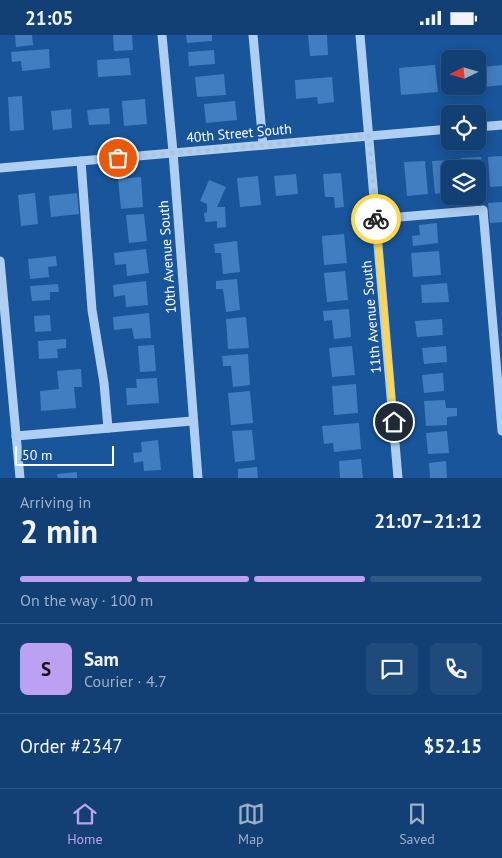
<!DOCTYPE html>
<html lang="en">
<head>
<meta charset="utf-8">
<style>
	body { margin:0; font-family:"PT Sans",sans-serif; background:#1f4b7c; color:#f1f3f6; height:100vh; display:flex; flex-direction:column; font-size:19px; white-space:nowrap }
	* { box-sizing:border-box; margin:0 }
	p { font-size:16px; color:#9cafc5 }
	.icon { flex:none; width:28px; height:28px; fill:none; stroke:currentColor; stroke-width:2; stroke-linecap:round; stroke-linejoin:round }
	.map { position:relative; height:443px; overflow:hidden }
	.drawer { display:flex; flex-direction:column; background:#124074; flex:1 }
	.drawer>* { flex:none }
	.needle { width:32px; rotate:265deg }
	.tools { position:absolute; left:441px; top:15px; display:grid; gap:10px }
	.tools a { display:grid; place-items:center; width:45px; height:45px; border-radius:8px; background:#124074; box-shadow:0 2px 12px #0003,0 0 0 1px #315986; font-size:25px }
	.scale { position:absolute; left:15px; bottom:12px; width:99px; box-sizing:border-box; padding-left:5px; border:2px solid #fff; border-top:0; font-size:14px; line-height:18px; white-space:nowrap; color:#fff; -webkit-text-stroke:4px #18559b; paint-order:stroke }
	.pin { position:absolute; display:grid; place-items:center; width:42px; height:42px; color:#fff; margin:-21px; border:2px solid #fff; border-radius:50%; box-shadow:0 1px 5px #0007 }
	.courier { position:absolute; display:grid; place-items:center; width:50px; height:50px; margin:-25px; border:4px solid #ffd54a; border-radius:50%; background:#fff; color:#222; box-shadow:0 1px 6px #0007 }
	.headline em { font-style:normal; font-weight:700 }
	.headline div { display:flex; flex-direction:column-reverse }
	.headline { display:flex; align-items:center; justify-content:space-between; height:85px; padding:0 20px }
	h1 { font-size:32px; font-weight:700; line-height:38px }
	.bar { display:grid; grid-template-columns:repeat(4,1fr); gap:8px 5px; align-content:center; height:60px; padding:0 20px }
	.bar i { height:6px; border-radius:4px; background:#315986 }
	.bar .current { background:#bca0f2 }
	.bar p { grid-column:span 4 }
	.line { display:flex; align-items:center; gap:12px; padding:0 20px; border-top:1px solid #315986 }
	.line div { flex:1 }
	.round { display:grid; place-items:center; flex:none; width:52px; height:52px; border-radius:8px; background:#1f4b7c }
	.status { display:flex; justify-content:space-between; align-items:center; height:35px; padding:0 25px; background:#124074; direction:ltr }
	.status svg { height:14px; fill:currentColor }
	.dock { display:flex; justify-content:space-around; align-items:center; height:70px; border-top:1px solid #315986; background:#124074; font-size:14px; color:#9cafc5 }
	.dock a { display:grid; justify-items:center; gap:2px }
	.dock .current { color:#bca0f2 }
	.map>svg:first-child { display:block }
	.building { fill:#417ec1 }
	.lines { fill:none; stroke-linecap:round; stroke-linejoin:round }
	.minor { stroke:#aecff2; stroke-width:9 }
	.done { stroke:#aec4dc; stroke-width:5; stroke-dasharray:0 9 }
	.route { stroke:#ffd54a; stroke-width:6 }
	.labels { text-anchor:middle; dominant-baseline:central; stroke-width:4.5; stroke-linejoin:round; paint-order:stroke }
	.street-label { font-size:14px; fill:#fff; stroke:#18559b }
</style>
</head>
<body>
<div class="status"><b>21:05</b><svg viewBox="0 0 49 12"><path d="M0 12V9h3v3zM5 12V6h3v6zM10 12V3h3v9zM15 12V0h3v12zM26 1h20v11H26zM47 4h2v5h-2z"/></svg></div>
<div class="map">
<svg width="502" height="443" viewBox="0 0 502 443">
	<rect width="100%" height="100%" fill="#18559b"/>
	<g class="building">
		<path d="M15,0H32L33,10L16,12Z"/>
		<path d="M113,0H132L133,15L114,16Z"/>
		<path d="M186,0H212V6L187,8Z"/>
		<path d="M308,0H327L328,20L310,21Z"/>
		<path d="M49,14L50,33L22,36L21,26L12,27L11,17Z"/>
		<path d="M214,15L215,29L189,31L188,17Z"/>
		<path d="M129,23L131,40L98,42L97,25Z"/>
		<path d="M435,30L438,57L401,60L399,33Z"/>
		<path d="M502,30V50L485,52L483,32Z"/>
		<path d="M224,39L226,60L197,62L195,42Z"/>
		<path d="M332,42L334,67L318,69L317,62L296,64L295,45Z"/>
		<path d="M22,61L24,95L10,96L8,62Z"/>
		<path d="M145,64L147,89L124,91L122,66Z"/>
		<path d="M235,66L237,85L206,88L204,69Z"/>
		<path d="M109,73L110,89L89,90L87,75Z"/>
		<path d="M71,74L72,93L53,95L51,76Z"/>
		<path d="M502,121V151L490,152L488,122Z"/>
		<path d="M481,122L484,152H478V134H462L461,123Z"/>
		<path d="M453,125L454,134H450V157L435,159L432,126Z"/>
		<path d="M425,126L428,159L407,161L404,127Z"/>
		<path d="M341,138L344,172L335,173L334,162H325L323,139Z"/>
		<path d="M296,139L298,159L276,161L274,141Z"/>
		<path d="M258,141L261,170L240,172L237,143Z"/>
		<path d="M141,142L143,172L121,174L118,144Z"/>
		<path d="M209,145L226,152L217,172H225L226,192L217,193V186L205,187L204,178L207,177V169L200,166Z"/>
		<path d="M35,158L38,189L21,191L18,160Z"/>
		<path d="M77,158L79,179L51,182L49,161Z"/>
		<path d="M502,167V187L490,188L488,168Z"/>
		<path d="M144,179L147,206L129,208L126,180Z"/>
		<path d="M437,188L438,208L413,211L412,201L420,200L419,190Z"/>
		<path d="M344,199L347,228L324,230L322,201Z"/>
		<path d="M237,206L240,237L223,239L221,218H215L214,209Z"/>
		<path d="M146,214L149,238L127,241L126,229L115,230L114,218Z"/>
		<path d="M439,216L441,240L413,242L411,218Z"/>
		<path d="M56,221L57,231L48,232L49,242L30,244L28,224Z"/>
		<path d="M345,236L348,265L327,267L324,238Z"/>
		<path d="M237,244L240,275L226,277L223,254H216V246Z"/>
		<path d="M146,246L148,270L126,272L125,260L114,262L113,250Z"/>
		<path d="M447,248L449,267L422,268L421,250Z"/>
		<path d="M58,249L59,257H50V265L32,266L30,251Z"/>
		<path d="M349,274L351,302L334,304L332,285L324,286L323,276Z"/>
		<path d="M149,278L151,303L134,304L132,293L114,295L113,282Z"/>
		<path d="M50,280L51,296L35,297L34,281Z"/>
		<path d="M246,282L249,313L228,314L226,284Z"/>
		<path d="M442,284L443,300L417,302L415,286Z"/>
		<path d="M66,304V313L57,314L58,323L39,324L38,306Z"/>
		<path d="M154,310L156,336L140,337L138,311Z"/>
		<path d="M352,311L355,340L332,342L329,313Z"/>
		<path d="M446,311L447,327L424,329L422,313Z"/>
		<path d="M248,319L250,350L233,352L231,331H223L222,321Z"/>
		<path d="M81,334L82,352H74L76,373L41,376L40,356L59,354L57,336Z"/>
		<path d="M443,338L444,356L424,358L422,340Z"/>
		<path d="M157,343L159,368L127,370L126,353H137L136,344Z"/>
		<path d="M356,349L358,378L334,380L332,351Z"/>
		<path d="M250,356L253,388L231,390L228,358Z"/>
		<path d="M445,365L446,373H457V381L447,382V390L426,391L424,366Z"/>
		<path d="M359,388L361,414L334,417L333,408L324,409L322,391Z"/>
		<path d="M252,395L255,425L235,427L232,396Z"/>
		<path d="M447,396L449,418L428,419L426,398Z"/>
		<path d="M158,405L161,435L144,436L143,426L134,428L133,418L142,417L141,407Z"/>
		<path d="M361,424L363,443H340L339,426Z"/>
		<path d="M446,426L447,443H430L429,428Z"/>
		<path d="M257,432L258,443H238V434Z"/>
		<path d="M77,437V443H58L57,439Z"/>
	</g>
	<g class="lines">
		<g class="minor">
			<path d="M162,0L173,117L198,443"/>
			<path d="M253,0L263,110"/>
			<path d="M360,0L398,443"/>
			<path d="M478,92L502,90"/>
			<path d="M81,126L92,275L104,348L108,393"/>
			<path d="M0,133L450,94"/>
			<path d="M376,184L483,175L502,396"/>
			<path d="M0,226L20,443"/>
			<path d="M16,401L192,386"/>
		</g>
	</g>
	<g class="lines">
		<path class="done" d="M118,123L369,101L376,184"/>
		<path class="route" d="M376,184L394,387"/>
	</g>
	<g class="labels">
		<g class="street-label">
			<text transform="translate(239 98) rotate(-5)">40th Street South</text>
			<text transform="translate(167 222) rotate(-94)">10th Avenue South</text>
			<text transform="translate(371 282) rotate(-95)">11th Avenue South</text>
		</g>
	</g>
</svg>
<div class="tools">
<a><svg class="needle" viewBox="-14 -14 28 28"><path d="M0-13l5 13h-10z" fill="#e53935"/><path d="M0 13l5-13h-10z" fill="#9cafc5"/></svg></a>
<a><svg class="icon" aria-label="locate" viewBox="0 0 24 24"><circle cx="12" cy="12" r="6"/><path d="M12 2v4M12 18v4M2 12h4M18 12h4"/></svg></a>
<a><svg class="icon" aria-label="layers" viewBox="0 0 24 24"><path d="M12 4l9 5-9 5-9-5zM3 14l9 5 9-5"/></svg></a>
</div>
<div class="scale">50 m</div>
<div class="pin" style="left:118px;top:123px;background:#ea580c"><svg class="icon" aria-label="bag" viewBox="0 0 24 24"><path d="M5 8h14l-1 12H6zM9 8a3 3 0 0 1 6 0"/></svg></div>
<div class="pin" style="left:394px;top:387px;background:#1f2937"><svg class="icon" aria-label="home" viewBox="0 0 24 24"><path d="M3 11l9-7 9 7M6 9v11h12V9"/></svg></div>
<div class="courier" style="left:376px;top:184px"><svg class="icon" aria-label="bike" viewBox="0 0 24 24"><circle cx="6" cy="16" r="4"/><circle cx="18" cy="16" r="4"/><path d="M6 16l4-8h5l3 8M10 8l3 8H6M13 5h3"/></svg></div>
</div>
<section class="drawer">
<div class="headline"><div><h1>2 min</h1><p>Arriving in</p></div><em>21:07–21:12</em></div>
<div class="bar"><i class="current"></i><i class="current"></i><i class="current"></i><i></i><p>On the way · 100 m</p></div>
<div class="line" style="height:90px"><b class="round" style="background:#bca0f2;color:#111">S</b><div><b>Sam</b><p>Courier · 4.7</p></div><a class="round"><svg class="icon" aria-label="chat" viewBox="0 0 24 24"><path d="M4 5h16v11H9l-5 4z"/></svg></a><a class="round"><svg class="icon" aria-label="phone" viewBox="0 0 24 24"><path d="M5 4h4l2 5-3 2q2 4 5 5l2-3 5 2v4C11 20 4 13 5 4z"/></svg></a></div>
<div class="line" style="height:65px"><div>Order #2347</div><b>$52.15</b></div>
</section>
<nav class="dock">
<a class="current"><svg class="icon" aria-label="home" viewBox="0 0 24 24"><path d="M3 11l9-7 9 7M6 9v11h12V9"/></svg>Home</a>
<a><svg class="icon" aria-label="map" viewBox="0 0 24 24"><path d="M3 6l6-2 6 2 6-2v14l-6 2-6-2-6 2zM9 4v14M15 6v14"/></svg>Map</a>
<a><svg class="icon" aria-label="saved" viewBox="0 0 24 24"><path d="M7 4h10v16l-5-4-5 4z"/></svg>Saved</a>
</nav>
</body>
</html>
